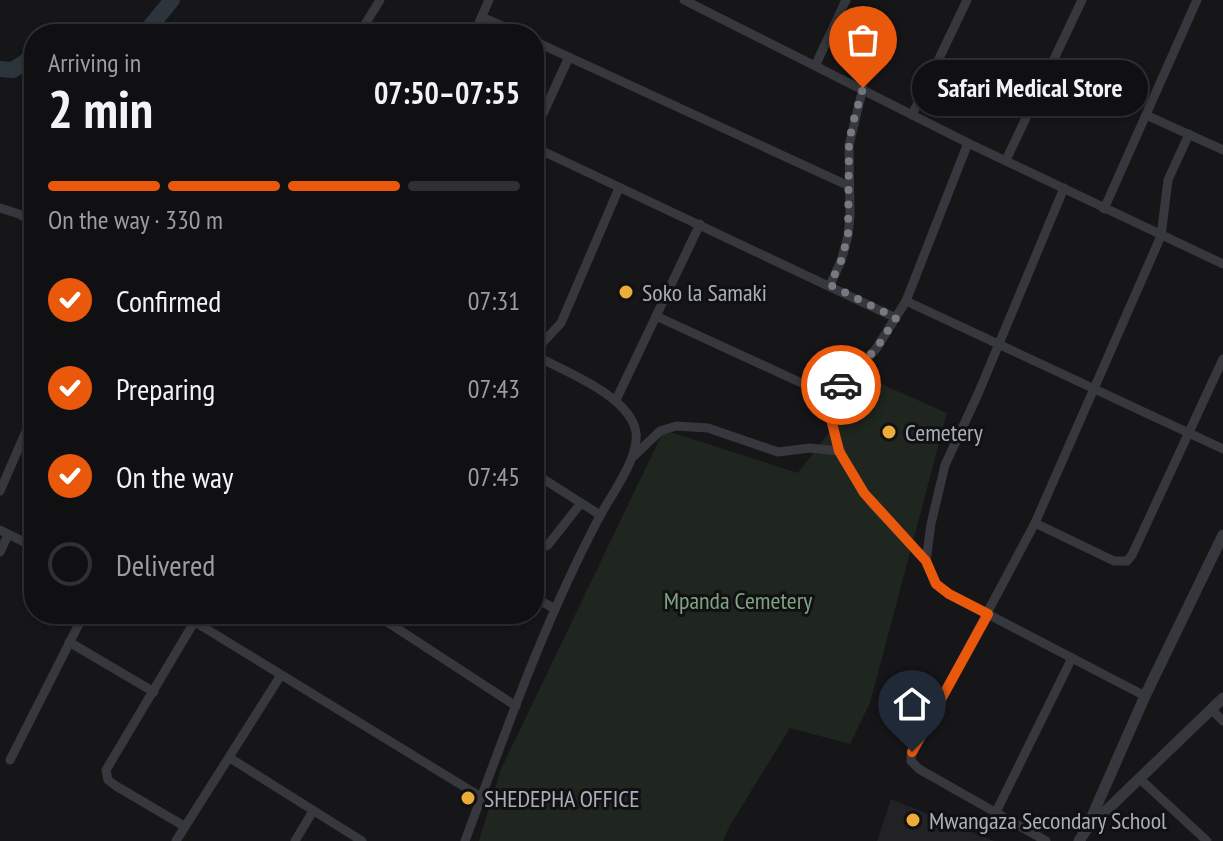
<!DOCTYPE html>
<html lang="en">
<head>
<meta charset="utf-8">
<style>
	body { margin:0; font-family:"PT Sans Narrow",sans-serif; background:#19191b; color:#f1f3f6; height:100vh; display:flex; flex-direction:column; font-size:30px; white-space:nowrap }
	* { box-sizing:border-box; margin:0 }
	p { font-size:26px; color:#9c9d9f }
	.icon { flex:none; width:44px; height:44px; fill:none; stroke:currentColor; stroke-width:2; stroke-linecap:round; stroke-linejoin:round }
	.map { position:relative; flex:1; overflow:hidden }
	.side { position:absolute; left:24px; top:24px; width:520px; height:600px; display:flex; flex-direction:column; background:#101012; border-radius:32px; box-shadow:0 2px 6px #0004,0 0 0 2px #303032 }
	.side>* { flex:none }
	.pin { position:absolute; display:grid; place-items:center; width:68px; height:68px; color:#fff; margin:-82px -34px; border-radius:50% 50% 50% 0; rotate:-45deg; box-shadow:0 0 8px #0007 }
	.pin .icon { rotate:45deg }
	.courier { position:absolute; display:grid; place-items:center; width:80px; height:80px; margin:-40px; border:6px solid #ea580c; border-radius:50%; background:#fff; color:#222; box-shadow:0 2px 10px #0007 }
	.bubble { position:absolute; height:56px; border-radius:28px; background:#101012; box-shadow:0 2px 6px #0004,0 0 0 2px #303032; font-size:26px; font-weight:600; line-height:56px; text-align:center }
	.summary em { font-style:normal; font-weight:600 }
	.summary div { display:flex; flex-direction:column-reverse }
	.summary { display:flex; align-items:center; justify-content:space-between; height:136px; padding:0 24px }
	h1 { font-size:52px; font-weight:600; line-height:60px }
	.bar { display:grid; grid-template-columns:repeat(4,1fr); gap:12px 8px; align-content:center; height:96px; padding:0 24px }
	.bar i { height:10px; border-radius:6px; background:#303032 }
	.bar .active { background:#ea580c }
	.bar p { grid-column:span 4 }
	ol { padding:0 24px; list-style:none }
	li { display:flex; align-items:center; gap:24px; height:88px }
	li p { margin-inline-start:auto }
	li .icon { padding:8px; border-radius:50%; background:#ea580c; color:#fff; stroke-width:4 }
	li:last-child { color:#9c9d9f }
	li i { width:44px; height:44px; border:4px solid #303032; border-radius:50% }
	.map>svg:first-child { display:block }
	.built { fill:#222225 }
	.green { fill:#1e261f }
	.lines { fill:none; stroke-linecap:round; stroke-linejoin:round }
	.river { stroke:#2d353c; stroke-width:16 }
	.minor { stroke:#37383d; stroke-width:9 }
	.tertiary { stroke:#37383d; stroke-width:11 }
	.done { stroke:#767980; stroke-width:8; stroke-dasharray:0 14.4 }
	.route { stroke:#ea580c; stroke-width:10 }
	.poi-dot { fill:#edac39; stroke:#111113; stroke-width:3 }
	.labels { text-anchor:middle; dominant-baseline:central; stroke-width:6; stroke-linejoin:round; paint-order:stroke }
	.poi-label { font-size:24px; fill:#a9aeb8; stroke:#111113; text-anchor:start }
	.park-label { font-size:24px; fill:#80a281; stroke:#111113 }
</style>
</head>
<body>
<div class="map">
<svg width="1223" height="841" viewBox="0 0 1223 841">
	<rect width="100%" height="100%" fill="#161618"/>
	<path class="built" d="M891,799L994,841H877Z"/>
	<path class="green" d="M870,379L947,413L870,703L850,744L790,728L729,827L723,841H479L501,769L664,430L798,473Z"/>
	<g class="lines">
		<g class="river">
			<path d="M144,34L172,0"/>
			<path d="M0,69L13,70L34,56"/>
		</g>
		<g class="minor">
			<path d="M684,0L968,143L1223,264"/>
			<path d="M482,17L520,34"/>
			<path d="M359,34L380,0"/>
			<path d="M474,34L489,0"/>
			<path d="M534,41L849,186"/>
			<path d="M816,64L846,0"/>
			<path d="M912,115L967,0"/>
			<path d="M1146,115L1223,150"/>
			<path d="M534,133L569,57"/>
			<path d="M534,147L896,318"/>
			<path d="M1006,160L1082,0"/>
			<path d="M1064,188L978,394L945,465L931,524L926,561L936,584L949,594L1145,696"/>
			<path d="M0,208L19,214L34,223"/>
			<path d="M1104,209L1197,0"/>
			<path d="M830,285L841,261L848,236L850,215L849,145L863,88"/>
			<path d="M906,301L1223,449"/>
			<path d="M656,316L808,386L824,390L838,388L876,349L906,301L968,143"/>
			<path d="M534,352L561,323L619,188"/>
			<path d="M824,390L830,419L843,459L872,504L926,561"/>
			<path d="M616,400L700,224"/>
			<path d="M634,456L660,431L676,426L708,428L778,452L810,448L839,451"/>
			<path d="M534,473L600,515"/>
			<path d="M0,491L34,413"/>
			<path d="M1035,523L1114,561H1127L1132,555L1223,359"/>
			<path d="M0,530L34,547"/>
			<path d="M0,552L8,535"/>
			<path d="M534,552L548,545L581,503"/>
			<path d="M534,597L555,609"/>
			<path d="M375,614L516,706"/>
			<path d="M195,622L481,797"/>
			<path d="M69,642L154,692"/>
			<path d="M1211,709L1223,721"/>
			<path d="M230,758L362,841"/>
			<path d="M10,760L84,614"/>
			<path d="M1139,778L1207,841"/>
			<path d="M996,812L1072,658"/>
			<path d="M184,826L116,786L108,780L106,770L199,614"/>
			<path d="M176,841L281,675"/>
			<path d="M295,841L313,811"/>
			<path d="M465,841C506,731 545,619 600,516C612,493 643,453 635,428C625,394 564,371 534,355"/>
			<path d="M1046,841L919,769L911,761V756L1035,523L1161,236L1168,180L1189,134"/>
		</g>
		<g class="tertiary">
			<path d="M1086,830L1145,696L1223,535"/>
			<path d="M1079,841L1086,830L1223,698"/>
		</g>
	</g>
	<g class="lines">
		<path class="done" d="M841,385L876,349L896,318L830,285L841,261L848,236L849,145L852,126L863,88"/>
		<path class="route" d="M841,385L824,390L839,451L864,493L926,561L936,584L949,594L988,614L912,752"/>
	</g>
	<g class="poi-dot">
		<circle cx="626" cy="292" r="8"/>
		<circle cx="889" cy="432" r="8"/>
		<circle cx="468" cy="798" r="8"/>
		<circle cx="913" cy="820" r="8"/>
	</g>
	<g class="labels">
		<g class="poi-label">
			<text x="642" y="292">Soko la Samaki</text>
			<text x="905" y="432">Cemetery</text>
			<text x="484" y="798">SHEDEPHA OFFICE</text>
			<text x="929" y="820">Mwangaza Secondary School</text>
		</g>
		<g class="park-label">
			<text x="738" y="600">Mpanda Cemetery</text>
		</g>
	</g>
</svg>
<div class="pin" style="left:863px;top:88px;background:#ea580c"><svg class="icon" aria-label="bag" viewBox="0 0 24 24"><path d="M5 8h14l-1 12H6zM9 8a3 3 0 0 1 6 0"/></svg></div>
<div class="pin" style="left:912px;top:752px;background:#1f2937"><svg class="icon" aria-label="home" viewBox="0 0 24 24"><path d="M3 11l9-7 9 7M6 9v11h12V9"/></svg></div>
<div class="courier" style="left:841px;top:385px"><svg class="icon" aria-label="car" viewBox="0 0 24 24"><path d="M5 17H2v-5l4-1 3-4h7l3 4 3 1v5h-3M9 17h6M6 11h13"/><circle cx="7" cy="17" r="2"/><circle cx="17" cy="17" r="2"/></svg></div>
<div class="bubble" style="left:912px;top:60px;width:236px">Safari Medical Store</div>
<section class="side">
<div class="summary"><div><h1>2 min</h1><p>Arriving in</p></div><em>07:50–07:55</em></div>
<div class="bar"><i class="active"></i><i class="active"></i><i class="active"></i><i></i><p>On the way · 330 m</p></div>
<ol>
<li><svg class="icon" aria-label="check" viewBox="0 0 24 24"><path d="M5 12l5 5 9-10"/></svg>Confirmed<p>07:31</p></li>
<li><svg class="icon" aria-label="check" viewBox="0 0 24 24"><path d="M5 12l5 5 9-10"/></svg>Preparing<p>07:43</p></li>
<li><svg class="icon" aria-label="check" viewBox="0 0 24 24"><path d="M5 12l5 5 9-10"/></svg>On the way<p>07:45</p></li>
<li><i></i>Delivered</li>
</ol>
</section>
</div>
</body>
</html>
